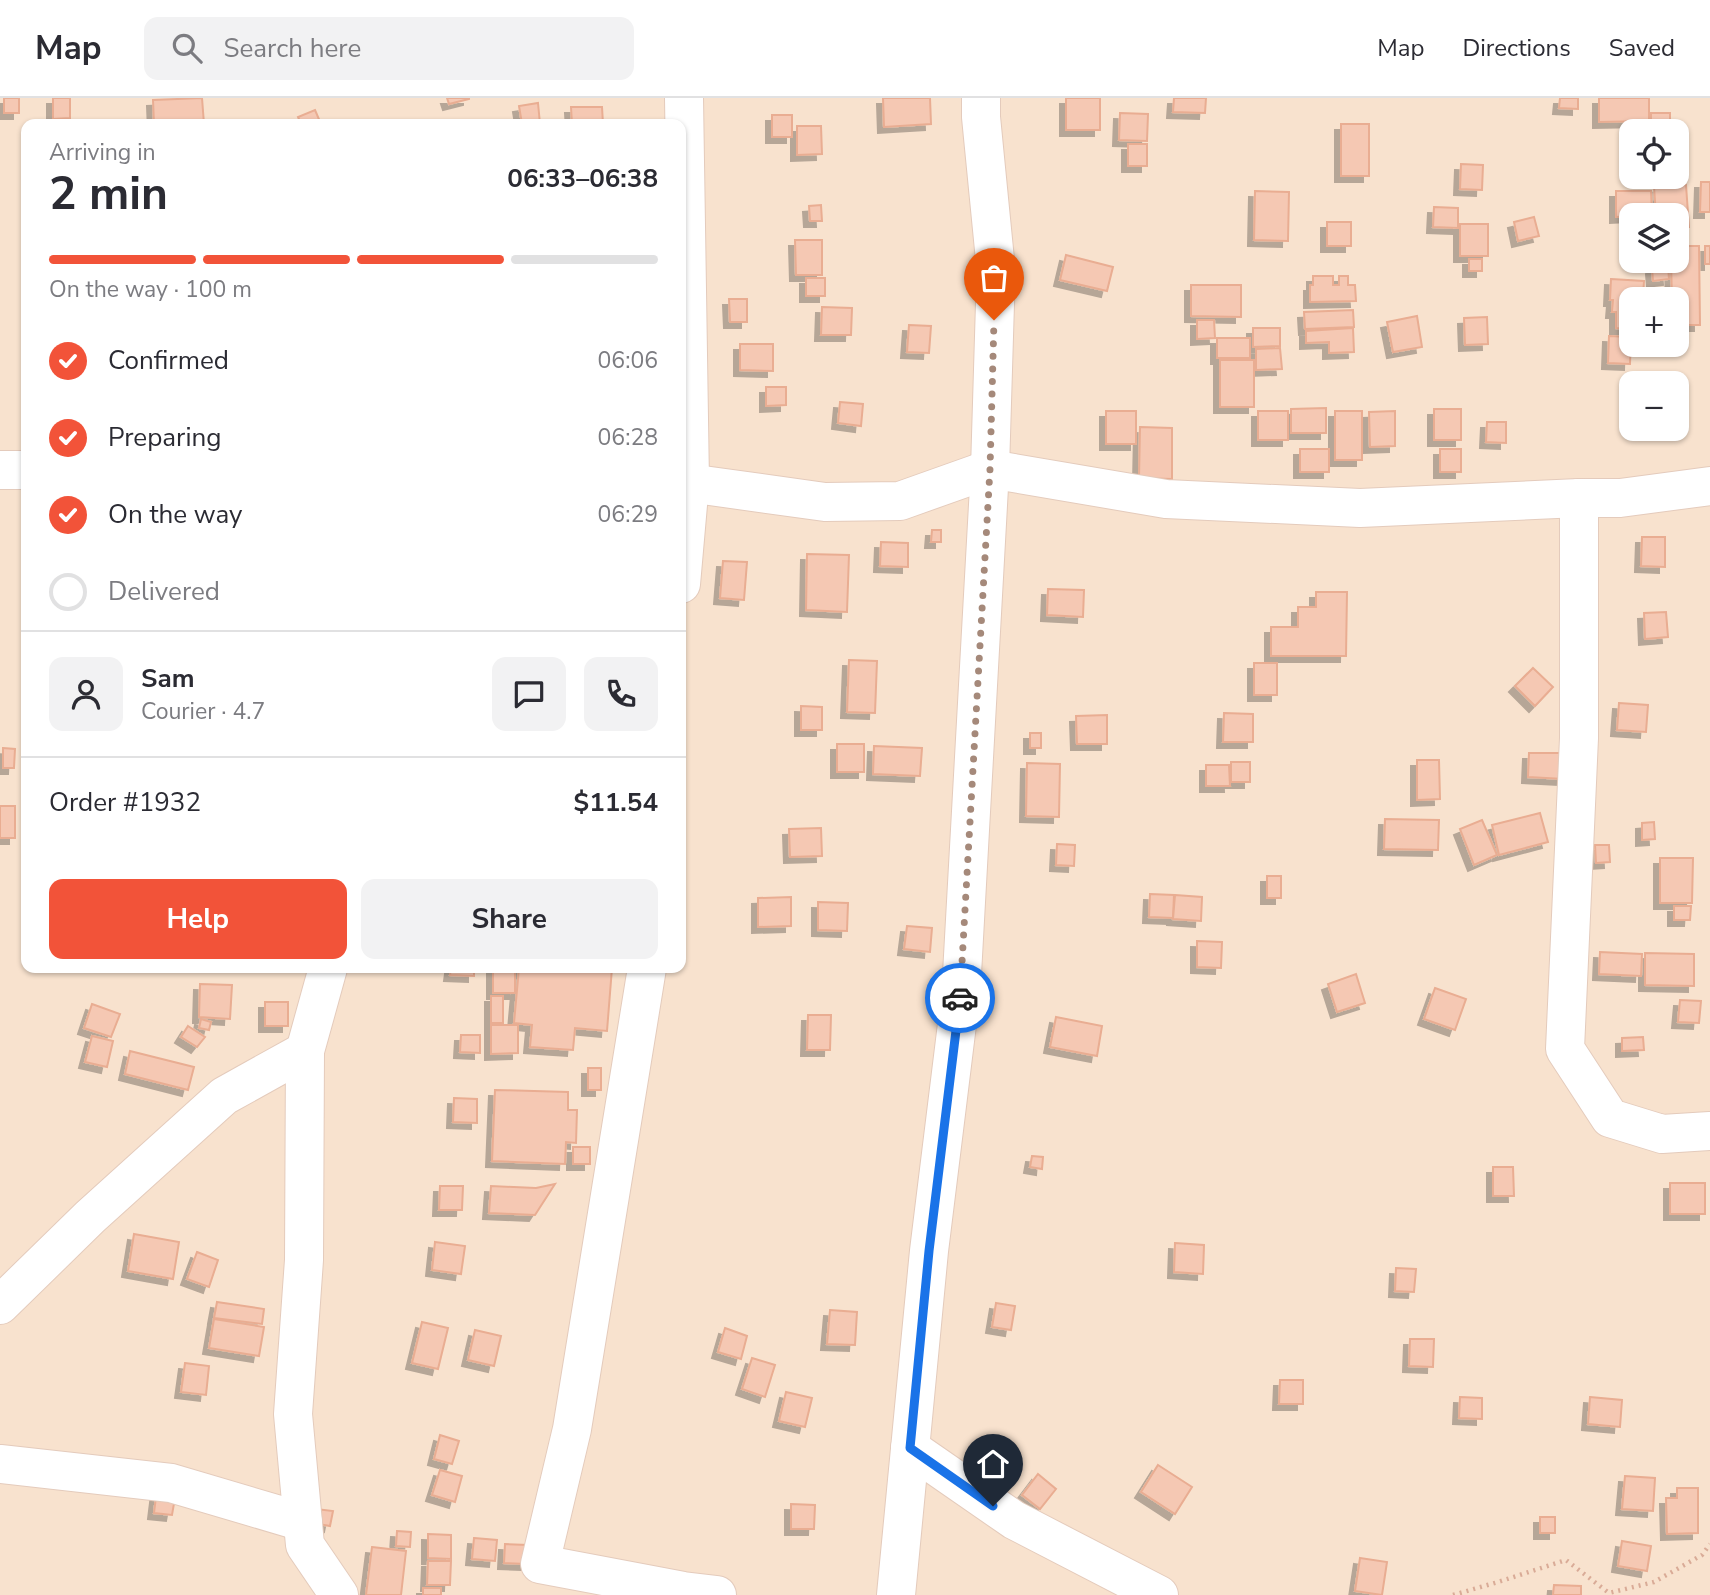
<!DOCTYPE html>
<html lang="en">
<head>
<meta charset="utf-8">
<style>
	body { margin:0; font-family:"Nunito Sans",sans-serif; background:#f2f2f3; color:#2b2b33; height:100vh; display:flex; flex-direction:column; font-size:26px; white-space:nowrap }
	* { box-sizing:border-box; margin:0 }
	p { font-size:23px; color:#7c7c81 }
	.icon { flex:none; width:38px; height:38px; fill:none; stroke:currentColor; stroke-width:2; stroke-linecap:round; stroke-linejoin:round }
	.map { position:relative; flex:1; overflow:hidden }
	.details { position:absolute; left:21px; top:21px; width:665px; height:854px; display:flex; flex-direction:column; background:#fff; border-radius:14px; box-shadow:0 2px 5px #0004 }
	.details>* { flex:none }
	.buttons { position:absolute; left:1619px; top:21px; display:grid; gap:14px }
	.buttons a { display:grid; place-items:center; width:70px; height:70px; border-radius:14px; background:#fff; box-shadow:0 2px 5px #0004; font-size:35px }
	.pin { position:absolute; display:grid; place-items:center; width:60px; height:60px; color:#fff; margin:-72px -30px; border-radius:50% 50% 50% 0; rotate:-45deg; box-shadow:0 0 7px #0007 }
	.pin .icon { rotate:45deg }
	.courier { position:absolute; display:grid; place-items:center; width:70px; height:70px; margin:-35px; border:5px solid #1a73e8; border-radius:50%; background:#fff; color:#222; box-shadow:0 2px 9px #0007 }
	.overview em { font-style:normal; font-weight:700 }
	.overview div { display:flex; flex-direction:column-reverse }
	.overview { display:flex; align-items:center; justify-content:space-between; height:119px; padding:0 28px }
	h1 { font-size:46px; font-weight:700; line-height:52px }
	.bar { display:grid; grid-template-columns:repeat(4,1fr); gap:10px 7px; align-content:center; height:84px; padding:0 28px }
	.bar i { height:9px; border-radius:5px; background:#e1e1e2 }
	.bar .current { background:#f25339 }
	.bar p { grid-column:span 4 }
	.line { display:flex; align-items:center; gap:18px; padding:0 28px; border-top:2px solid #e1e1e2 }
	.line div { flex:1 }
	.round { display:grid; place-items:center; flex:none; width:74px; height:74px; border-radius:14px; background:#f2f2f3 }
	ol { padding:0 28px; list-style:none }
	li { display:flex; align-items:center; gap:21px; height:77px }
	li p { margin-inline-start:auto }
	li .icon { padding:7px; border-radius:50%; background:#f25339; color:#fff; stroke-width:4 }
	li:last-child { color:#7c7c81 }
	li i { width:38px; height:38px; border:4px solid #e1e1e2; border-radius:50% }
	.cta { display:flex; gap:14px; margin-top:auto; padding:14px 28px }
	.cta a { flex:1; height:80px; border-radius:14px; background:#f25339; color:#fff; font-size:28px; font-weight:700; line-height:80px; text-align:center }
	.cta a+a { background:#f2f2f3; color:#2b2b33 }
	header { display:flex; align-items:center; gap:42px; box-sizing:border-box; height:98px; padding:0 35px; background:#fff; border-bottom:2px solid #e1e1e2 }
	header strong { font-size:33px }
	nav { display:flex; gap:38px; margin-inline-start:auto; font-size:24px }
	.search { width:490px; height:63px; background:#f2f2f3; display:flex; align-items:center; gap:18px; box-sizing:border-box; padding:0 24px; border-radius:14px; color:#7c7c81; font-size:26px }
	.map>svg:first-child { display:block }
	.residential { fill:#f8e2ce; fill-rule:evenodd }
	.building { fill:#f5c8b3; stroke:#e9ad92; stroke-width:2; filter:url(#shadow) }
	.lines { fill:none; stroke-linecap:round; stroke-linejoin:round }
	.minor-casing { stroke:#e4cbbc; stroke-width:40 }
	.path { stroke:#d9ab97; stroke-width:4.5; stroke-dasharray:2 5; stroke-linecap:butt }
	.minor { stroke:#fff; stroke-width:38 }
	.done { stroke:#a5897a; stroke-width:7; stroke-dasharray:0 12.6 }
	.route { stroke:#1a73e8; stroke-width:9 }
</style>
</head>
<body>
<header>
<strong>Map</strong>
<div class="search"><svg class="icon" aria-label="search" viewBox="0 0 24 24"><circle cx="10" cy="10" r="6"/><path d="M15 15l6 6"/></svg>Search here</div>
<nav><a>Map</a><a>Directions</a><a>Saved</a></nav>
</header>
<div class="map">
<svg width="1710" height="1497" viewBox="0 0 1710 1497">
	<defs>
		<filter id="shadow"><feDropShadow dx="-6" dy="6" stdDeviation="0" flood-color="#0004"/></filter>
	</defs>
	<rect width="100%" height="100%" fill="#feefdd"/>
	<path class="residential" d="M0,0H1710V1497H0ZM26,26H681V870H26ZM1631,33H1676V79H1631ZM1631,117H1676V163H1631ZM1631,201H1676V247H1631ZM1631,285H1676V331H1631Z"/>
	<g class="building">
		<rect x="4" y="0" width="15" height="15"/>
		<path d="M53,0H70V20L53,21Z"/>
		<path d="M202,0L204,26H154L153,2Z"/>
		<path d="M447,0H469V1L449,6Z"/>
		<path d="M883,0H930L931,26L884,29Z"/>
		<rect x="1066" y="0" width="34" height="32"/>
		<path d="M1174,0H1206L1205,15L1173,14Z"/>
		<path d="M1560,0H1578V11L1559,10Z"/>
		<path d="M1599,0H1649V23L1599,24Z"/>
		<path d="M538,5L540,26H522L519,8Z"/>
		<path d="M571,9H602L603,26H572Z"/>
		<path d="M315,12L321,26H301L298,19Z"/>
		<path d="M1120,15L1148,16L1147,43L1119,42Z"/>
		<rect x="1651" y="15" width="19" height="18"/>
		<rect x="772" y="17" width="20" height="22"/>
		<rect x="1341" y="26" width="28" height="52"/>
		<path d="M797,28H821L822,56L797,57Z"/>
		<rect x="1128" y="46" width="19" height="22"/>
		<path d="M1461,66L1483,67L1482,92L1460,91Z"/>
		<path d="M1701,84H1710V114H1700Z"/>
		<path d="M1686,87L1689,129L1676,130V117H1656L1654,89Z"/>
		<path d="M1255,93L1289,94L1288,143L1254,142Z"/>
		<path d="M1616,93H1651L1652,117L1616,119Z"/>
		<path d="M821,107L822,123H810L809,108Z"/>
		<path d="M1434,109L1458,110V130L1433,129Z"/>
		<path d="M1534,119L1539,138L1518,143L1514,124Z"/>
		<rect x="1327" y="124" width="24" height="24"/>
		<rect x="1460" y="126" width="28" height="32"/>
		<path d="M795,142H822V177H796Z"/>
		<path d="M1676,148H1699L1700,227H1676V201H1672L1671,163H1676Z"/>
		<rect x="1705" y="148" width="5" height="18"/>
		<path d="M1066,157L1113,169L1107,193L1060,182Z"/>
		<rect x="1469" y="161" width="13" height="12"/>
		<path d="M1668,168L1669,181L1653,183L1652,170Z"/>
		<path d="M1313,178H1333V187H1339V178H1348V187H1355L1356,203L1310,204V187H1313Z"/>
		<rect x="806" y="180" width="19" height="18"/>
		<path d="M1611,181L1644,183L1643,199H1646V201H1631V231L1616,230V214H1612L1613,202H1610Z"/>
		<path d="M1191,187H1241V219L1191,218Z"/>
		<path d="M729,201H747V224H730Z"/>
		<path d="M822,209L852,210L851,237H821Z"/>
		<path d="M1353,212L1354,229L1305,231L1304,214Z"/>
		<path d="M1417,218L1422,249L1393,254L1387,224Z"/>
		<path d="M1487,219L1488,246L1465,247L1464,220Z"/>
		<path d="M1197,222H1214L1215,240L1197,241Z"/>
		<path d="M909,227L931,228L929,255L907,254Z"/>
		<path d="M1253,230H1280V248L1253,249Z"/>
		<path d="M1353,230L1354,254L1329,255V244L1306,245V233Z"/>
		<path d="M1609,238L1631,239L1630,266L1608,265Z"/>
		<rect x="1217" y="240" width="33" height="20"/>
		<path d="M740,246H773V273L740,272Z"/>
		<path d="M1280,250L1282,271L1256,272V251Z"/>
		<rect x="1220" y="262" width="34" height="47"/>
		<path d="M766,289H786V307L766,308Z"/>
		<path d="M840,304L863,306L861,328L838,325Z"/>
		<path d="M1326,310V335H1291V311Z"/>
		<rect x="1434" y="311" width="27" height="31"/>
		<rect x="1106" y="313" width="30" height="33"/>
		<rect x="1258" y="313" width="30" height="29"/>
		<rect x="1335" y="313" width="27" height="49"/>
		<path d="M1395,313V348L1370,349L1369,314Z"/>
		<path d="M1487,324H1506V345L1486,344Z"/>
		<path d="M1140,329L1172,330V381L1139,380Z"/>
		<rect x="1300" y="351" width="29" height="23"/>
		<rect x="1440" y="351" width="21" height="23"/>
		<path d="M932,432H941V444H931Z"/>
		<path d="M1642,439H1665V469L1641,468Z"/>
		<path d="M881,444L908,445V469L880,468Z"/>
		<path d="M807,456L849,457L847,514L806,512Z"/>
		<path d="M723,463L747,464L744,502L720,500Z"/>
		<path d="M1048,491L1084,492L1083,519L1047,517Z"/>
		<path d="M1316,494H1347L1346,558H1271V529H1298V509H1316Z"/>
		<path d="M1666,514L1668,539L1645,541L1644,515Z"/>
		<path d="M849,562L877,563L875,615L847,614Z"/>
		<rect x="1254" y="565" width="23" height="32"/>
		<path d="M1533,570L1553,589L1535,608L1515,588Z"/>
		<path d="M1619,605L1648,607L1646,634L1617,632Z"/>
		<path d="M801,608L822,609V632H801Z"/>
		<path d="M1224,615L1253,616V644H1223Z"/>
		<path d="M1107,617V646H1077L1076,618Z"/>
		<rect x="1030" y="635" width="11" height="15"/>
		<rect x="837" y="646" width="27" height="28"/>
		<path d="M874,648L922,650L920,678L873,676Z"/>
		<path d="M3,650L15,651L14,670H3Z"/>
		<path d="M1529,655H1564V681L1528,679Z"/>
		<path d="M1417,662H1439L1440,701L1417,702Z"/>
		<rect x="1231" y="664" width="19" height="20"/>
		<path d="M1027,665L1060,666L1059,719L1026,718Z"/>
		<path d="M1206,667H1229L1230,688H1206Z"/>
		<rect x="0" y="708" width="15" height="32"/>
		<path d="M1540,715L1548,744L1499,757L1492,727Z"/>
		<path d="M1385,721L1439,722L1438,752L1384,751Z"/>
		<path d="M1482,722L1497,757L1474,767L1460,731Z"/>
		<path d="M1654,724L1655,741L1642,742V725Z"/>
		<path d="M821,730L822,758L790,759L789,731Z"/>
		<path d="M1057,746L1075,747L1074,768L1056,767Z"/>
		<path d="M1595,747H1609L1610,764L1596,765Z"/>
		<path d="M1660,760H1693L1692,805H1660Z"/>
		<rect x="1267" y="778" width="14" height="22"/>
		<path d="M1150,796L1174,797L1173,820L1149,819Z"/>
		<path d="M1175,797L1202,799L1201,823L1173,821Z"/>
		<path d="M791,799V828L758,829V800Z"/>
		<path d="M818,804L848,805L847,833L818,832Z"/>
		<path d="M1674,808H1691L1690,822H1674Z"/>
		<path d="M907,828L932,830L930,854L904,851Z"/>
		<path d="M1197,843L1222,844L1221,870L1197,869Z"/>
		<path d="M1600,854L1642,856L1641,878L1599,876Z"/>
		<path d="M1645,855L1694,856V888L1645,887Z"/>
		<path d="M451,870H474V878L450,877Z"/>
		<rect x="493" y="870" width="22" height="25"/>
		<path d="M519,870H612L607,933L575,930L573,952L530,949L532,927L514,925Z"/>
		<path d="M1356,876L1365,905L1337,914L1328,886Z"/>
		<path d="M200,886L232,887L230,921L199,919Z"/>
		<path d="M1435,890L1466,901L1455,932L1424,921Z"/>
		<rect x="491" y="898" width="12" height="27"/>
		<path d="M1680,902L1701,903L1699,925L1678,924Z"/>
		<rect x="265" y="904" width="23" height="24"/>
		<path d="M92,906L120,916L111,939L84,930Z"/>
		<path d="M808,917H831L830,952H807Z"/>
		<path d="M1056,919L1102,928L1097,958L1050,949Z"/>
		<path d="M201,921L211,924L209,932L199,930Z"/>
		<path d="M491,927H518V955L491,956Z"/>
		<path d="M188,928L205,939L197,949L181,939Z"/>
		<path d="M461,937H480V955L460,954Z"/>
		<path d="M92,938L113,943L107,969L85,964Z"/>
		<path d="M1643,939L1644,952L1622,953V940Z"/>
		<path d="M130,953L194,969L188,992L125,976Z"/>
		<rect x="588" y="970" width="13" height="22"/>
		<path d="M495,992L568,994V1012H577L576,1045L566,1044L565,1066L492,1063Z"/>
		<path d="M454,1000L477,1001V1025L453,1024Z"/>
		<rect x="573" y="1049" width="17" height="17"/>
		<path d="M1032,1058L1043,1059L1042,1071L1030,1069Z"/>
		<path d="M1493,1069H1513L1514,1098H1493Z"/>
		<rect x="1670" y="1085" width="35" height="31"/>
		<path d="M555,1086L535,1117L489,1115L491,1088L536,1090Z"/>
		<path d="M440,1088H463L462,1112H439Z"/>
		<path d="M134,1136L179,1144L173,1181L128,1173Z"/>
		<path d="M435,1144L465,1148L461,1176L432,1172Z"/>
		<path d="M1175,1145L1204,1147L1203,1176L1174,1174Z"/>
		<path d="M197,1154L218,1162L209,1189L187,1181Z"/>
		<path d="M1396,1170L1416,1171L1414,1194L1395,1193Z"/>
		<path d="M217,1204L264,1211L262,1226L214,1220Z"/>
		<path d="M996,1205L1015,1208L1011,1232L992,1229Z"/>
		<path d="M830,1212L857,1214L855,1247L827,1246Z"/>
		<path d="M214,1221L264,1229L259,1258L209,1250Z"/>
		<path d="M422,1224L448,1230L438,1271L412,1265Z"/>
		<path d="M725,1230L747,1238L741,1261L718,1254Z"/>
		<path d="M475,1232L501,1238L494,1268L468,1262Z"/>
		<path d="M1410,1241H1434L1433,1269L1409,1268Z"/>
		<path d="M752,1260L775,1267L765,1299L742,1291Z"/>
		<path d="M185,1265L209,1268L206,1297L181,1294Z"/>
		<path d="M1280,1282H1303V1306H1279Z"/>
		<path d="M786,1294L812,1300L805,1329L779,1323Z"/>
		<path d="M1460,1299L1482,1300V1321L1459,1320Z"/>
		<path d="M1590,1299L1622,1302L1620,1329L1588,1326Z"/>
		<path d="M440,1337L459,1343L452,1366L434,1361Z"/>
		<path d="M1158,1367L1192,1389L1175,1416L1141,1394Z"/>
		<path d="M440,1372L462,1378L455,1404L432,1397Z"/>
		<path d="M1038,1376L1056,1391L1040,1411L1022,1397Z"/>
		<path d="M1625,1378L1655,1380L1653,1413L1622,1411Z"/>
		<path d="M1677,1390H1698V1435L1667,1436L1666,1400H1677Z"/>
		<path d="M157,1391L176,1394L172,1417L154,1415Z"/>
		<path d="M791,1406L815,1407L814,1431H791Z"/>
		<path d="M316,1411L333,1413L330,1428L313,1425Z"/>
		<rect x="1540" y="1419" width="15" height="16"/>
		<path d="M397,1433L411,1434L410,1449L396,1448Z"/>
		<path d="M428,1436L451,1437V1461L428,1460Z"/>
		<path d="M474,1440L497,1442L495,1463L472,1461Z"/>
		<path d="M1622,1443L1651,1448L1647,1473L1618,1468Z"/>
		<path d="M505,1446L528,1447L527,1466L504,1465Z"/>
		<path d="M372,1449L406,1453L401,1497H366Z"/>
		<path d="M1360,1460L1387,1464L1382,1497L1355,1493Z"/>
		<path d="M428,1463H451L450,1487H427Z"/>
		<path d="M1554,1487L1581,1488V1497H1553Z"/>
		<rect x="423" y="1490" width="18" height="7"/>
	</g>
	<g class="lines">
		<g class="minor-casing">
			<g id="minor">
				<path d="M0,372H26"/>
				<path d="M681,384L825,404L900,403L990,371L1166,401L1360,410L1579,400H1620L1710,388"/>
				<path d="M1579,400V640L1565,951L1610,1020L1662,1036L1710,1033"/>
				<path d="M681,486L690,384L684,0"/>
				<path d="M328,870L305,953L304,1162L293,1316L305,1447L339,1497"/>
				<path d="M647,870L572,1331L540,1466L683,1493L717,1497"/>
				<path d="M0,1207L90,1119L224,998L305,953"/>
				<path d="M910,1350L1014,1422L1159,1497"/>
				<path d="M0,1366L171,1385L303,1424"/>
				<path d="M896,1497L929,1153L961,894L990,371L996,172L981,19V0"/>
			</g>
		</g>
		<path class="path" d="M1453,1497L1498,1484L1566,1462L1609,1495L1654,1484L1702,1457L1710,1446"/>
		<use href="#minor" class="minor"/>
	</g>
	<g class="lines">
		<path class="done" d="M960,900L990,371L994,222"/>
		<path class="route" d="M960,900L929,1153L910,1350L993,1408"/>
	</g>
</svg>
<div class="buttons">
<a><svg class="icon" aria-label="locate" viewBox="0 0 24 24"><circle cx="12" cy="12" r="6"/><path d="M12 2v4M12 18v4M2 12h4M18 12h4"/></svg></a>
<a><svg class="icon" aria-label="layers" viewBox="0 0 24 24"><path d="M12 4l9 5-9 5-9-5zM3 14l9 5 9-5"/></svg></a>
<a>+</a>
<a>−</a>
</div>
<div class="pin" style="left:994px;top:222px;background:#ea580c"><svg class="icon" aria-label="bag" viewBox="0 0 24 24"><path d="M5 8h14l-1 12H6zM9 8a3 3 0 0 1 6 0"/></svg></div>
<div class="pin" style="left:993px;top:1408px;background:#1f2937"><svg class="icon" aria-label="home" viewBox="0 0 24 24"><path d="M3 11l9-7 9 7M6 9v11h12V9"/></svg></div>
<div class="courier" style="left:960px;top:900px"><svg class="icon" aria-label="car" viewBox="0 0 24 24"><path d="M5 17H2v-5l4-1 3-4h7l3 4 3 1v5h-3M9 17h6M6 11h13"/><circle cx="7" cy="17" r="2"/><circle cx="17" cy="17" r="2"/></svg></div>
<section class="details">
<div class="overview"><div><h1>2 min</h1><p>Arriving in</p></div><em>06:33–06:38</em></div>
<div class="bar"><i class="current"></i><i class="current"></i><i class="current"></i><i></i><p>On the way · 100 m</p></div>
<ol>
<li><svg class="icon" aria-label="check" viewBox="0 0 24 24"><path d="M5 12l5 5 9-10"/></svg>Confirmed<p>06:06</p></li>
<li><svg class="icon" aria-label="check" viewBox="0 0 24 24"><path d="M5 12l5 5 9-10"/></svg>Preparing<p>06:28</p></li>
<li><svg class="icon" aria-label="check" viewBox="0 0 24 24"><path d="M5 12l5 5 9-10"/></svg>On the way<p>06:29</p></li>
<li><i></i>Delivered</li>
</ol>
<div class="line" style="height:126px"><a class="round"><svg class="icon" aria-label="person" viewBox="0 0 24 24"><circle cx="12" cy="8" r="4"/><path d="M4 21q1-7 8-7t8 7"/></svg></a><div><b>Sam</b><p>Courier · 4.7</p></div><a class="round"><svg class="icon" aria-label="chat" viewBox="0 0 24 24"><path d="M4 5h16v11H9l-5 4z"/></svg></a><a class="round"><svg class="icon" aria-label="phone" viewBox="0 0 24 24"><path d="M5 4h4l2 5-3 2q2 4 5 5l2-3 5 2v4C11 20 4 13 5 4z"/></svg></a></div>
<div class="line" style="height:91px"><div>Order #1932</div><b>$11.54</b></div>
<div class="cta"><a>Help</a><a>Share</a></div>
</section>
</div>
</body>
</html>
